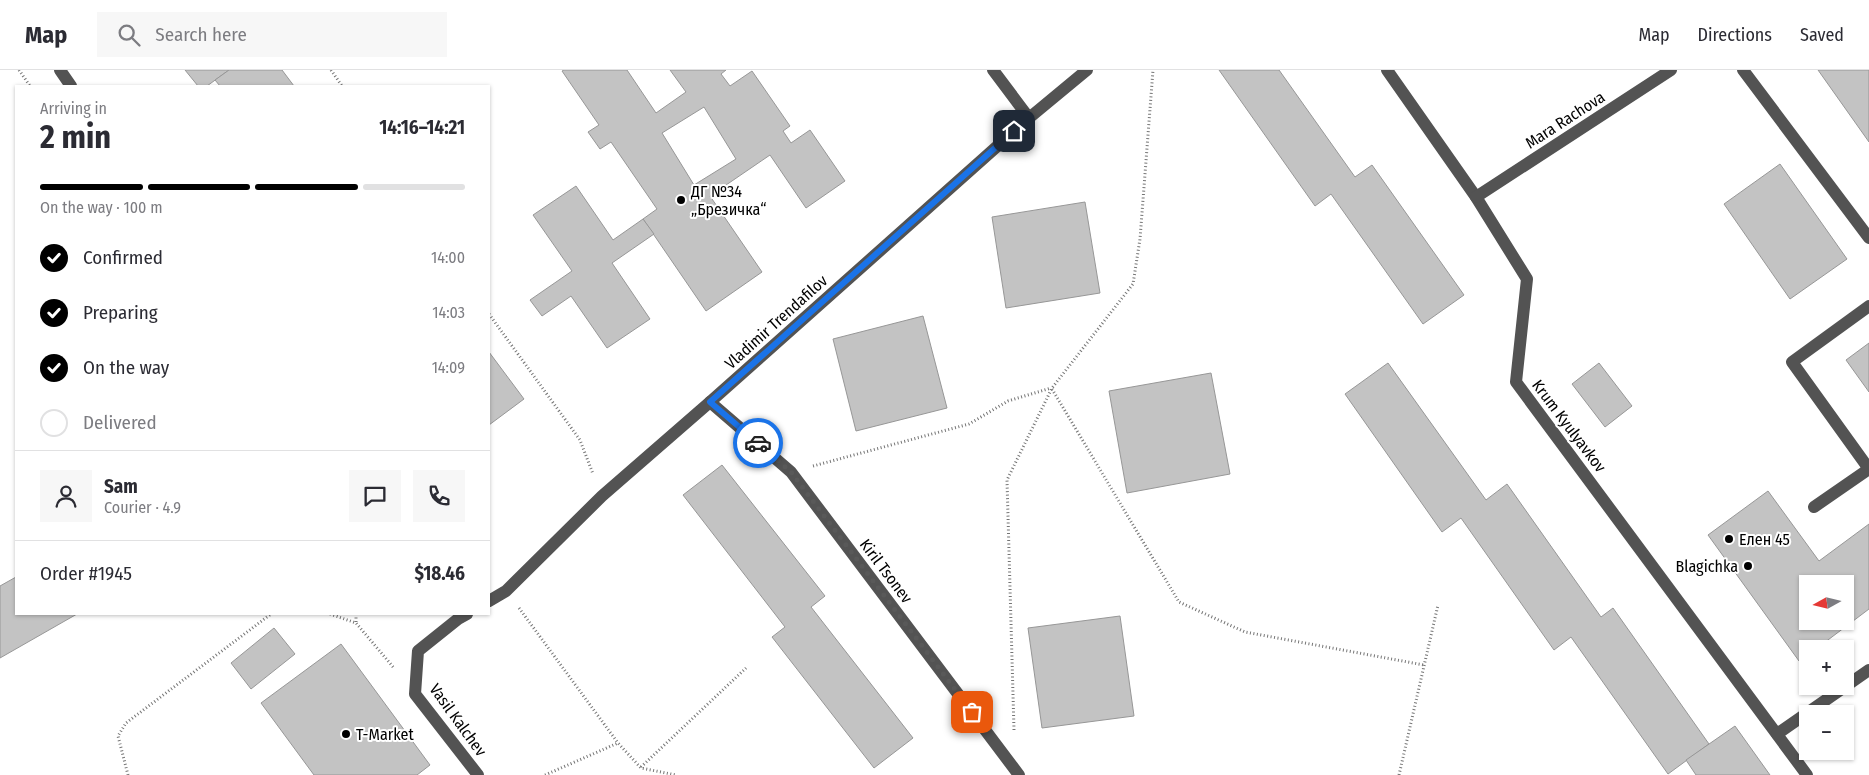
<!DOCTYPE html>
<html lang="en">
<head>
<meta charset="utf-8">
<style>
	body { margin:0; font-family:"Fira Sans Condensed",sans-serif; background:#f7f7f7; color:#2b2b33; height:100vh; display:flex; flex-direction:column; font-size:19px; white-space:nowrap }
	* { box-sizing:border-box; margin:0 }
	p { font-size:16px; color:#7c7c81 }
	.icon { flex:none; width:28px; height:28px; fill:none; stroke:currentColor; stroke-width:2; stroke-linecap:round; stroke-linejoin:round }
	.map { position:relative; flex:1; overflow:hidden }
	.side { position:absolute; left:15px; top:15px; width:475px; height:530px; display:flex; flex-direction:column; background:#fff; border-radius:0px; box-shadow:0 1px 4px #0004 }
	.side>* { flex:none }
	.needle { width:32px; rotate:262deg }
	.tools { position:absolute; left:1799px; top:505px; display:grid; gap:10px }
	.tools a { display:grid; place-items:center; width:55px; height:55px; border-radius:0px; background:#fff; box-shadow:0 1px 4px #0004; font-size:25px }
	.pin { position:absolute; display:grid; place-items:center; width:42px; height:42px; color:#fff; margin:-21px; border-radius:10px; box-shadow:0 2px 8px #0006 }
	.courier { position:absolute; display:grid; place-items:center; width:50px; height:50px; margin:-25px; border:4px solid #1a73e8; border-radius:50%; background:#fff; color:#222; box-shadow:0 1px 6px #0007 }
	.summary em { font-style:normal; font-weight:700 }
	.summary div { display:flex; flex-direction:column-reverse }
	.summary { display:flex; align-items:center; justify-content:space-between; height:85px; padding:0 25px }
	h1 { font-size:32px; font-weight:700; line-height:38px }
	.bar { display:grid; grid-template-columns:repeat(4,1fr); gap:8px 5px; align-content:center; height:60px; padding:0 25px }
	.bar i { height:6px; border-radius:4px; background:#e1e1e2 }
	.bar .current { background:#000 }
	.bar p { grid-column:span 4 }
	.line { display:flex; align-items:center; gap:12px; padding:0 25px; border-top:1px solid #e1e1e2 }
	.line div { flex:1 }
	.round { display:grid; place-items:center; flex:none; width:52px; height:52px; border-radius:0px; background:#f7f7f7 }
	ol { padding:0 25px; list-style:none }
	li { display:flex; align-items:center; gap:15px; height:55px }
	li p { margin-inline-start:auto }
	li .icon { padding:5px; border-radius:50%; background:#000; color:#fff; stroke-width:4 }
	li:last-child { color:#7c7c81 }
	li i { width:28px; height:28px; border:2px solid #e1e1e2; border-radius:50% }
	header { display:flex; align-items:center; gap:30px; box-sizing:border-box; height:70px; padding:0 25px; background:#fff; border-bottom:1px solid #e1e1e2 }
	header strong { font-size:24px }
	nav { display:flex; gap:28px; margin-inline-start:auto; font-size:18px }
	.search { width:350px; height:45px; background:#f7f7f7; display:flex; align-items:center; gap:12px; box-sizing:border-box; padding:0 18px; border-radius:0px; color:#7c7c81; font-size:19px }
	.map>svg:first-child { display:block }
	.building { fill:#c3c3c3; stroke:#979797; fill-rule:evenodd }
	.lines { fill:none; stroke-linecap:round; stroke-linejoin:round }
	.path { stroke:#757575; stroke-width:3; stroke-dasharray:1 2.5; stroke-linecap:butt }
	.minor { stroke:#535353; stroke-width:12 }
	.done { stroke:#595959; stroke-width:5; stroke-dasharray:0 9 }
	.route { stroke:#1a73e8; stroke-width:6 }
	.poi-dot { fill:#000; stroke:#fff; stroke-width:2 }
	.labels { text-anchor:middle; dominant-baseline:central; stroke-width:4; stroke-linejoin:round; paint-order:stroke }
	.street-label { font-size:16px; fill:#000; stroke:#fff }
	.poi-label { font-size:16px; fill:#000; stroke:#fff; text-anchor:start }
</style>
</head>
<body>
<header>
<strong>Map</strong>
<div class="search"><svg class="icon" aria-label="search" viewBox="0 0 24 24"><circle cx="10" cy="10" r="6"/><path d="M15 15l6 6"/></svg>Search here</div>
<nav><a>Map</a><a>Directions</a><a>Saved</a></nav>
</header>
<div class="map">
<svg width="1869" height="705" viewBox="0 0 1869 705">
	<rect width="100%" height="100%" fill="#fff"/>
	<g class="building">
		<path d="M185,0H229L207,16H198Z"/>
		<path d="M229,0H282L294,16H220L215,10Z"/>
		<path d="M564,0H627L656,43L686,22L670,0H726L721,4L730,16L752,1L790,56L783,61L791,73L810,60L845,111L806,138L770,85L710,126L762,202L706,241L643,149L657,139L611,72L600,79L588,62L599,55L562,1ZM704,37L736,89L694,115L662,63Z"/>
		<path d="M1219,0H1279L1355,107L1372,95L1464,225L1423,254L1331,124L1315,136Z"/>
		<path d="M1818,0H1869V72Z"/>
		<path d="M1780,94L1847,189L1790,229L1724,134Z"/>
		<path d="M576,116L613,170L643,149L654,164L612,193L650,249L607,278L571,226L542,246L530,230L572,201L533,145Z"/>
		<path d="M1085,132L1100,223L1006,238L992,147Z"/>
		<path d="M923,246L947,338L856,361L833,269Z"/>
		<path d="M1869,273V322L1846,290Z"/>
		<path d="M489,282L524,329L489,355Z"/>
		<path d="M1388,293L1486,430L1507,414L1601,547L1613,538L1709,674L1668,704L1571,567L1554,580L1461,448L1442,462L1345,324Z"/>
		<path d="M1599,293L1632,336L1605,357L1572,314Z"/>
		<path d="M1211,303L1230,404L1127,423L1109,321Z"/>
		<path d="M722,395L825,526L811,537L913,668L874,698L772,567L785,557L683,425Z"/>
		<path d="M1768,421L1819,491L1869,454V539L1816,579H1808V585L1799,591L1708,465ZM1808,514H1845V551H1808Z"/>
		<path d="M16,507V544H77L0,588V516Z"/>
		<path d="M1120,546L1134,646L1042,658L1028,558Z"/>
		<path d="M274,558L295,584L251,619L231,593Z"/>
		<path d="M341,574L430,695L417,705H314L261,633Z"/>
		<path d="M1735,656L1770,705H1696L1686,690Z"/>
	</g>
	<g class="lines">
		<g class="path">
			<path d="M19,0L30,16"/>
			<path d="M331,0L342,16"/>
			<path d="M489,244L580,370L593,404"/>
			<path d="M1052,319L1179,532L1245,562L1424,595"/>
			<path d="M813,396L969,354L1008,331L1051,318"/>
			<path d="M519,538L618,673"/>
			<path d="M330,544L356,553L394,598"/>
			<path d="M356,544V553"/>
			<path d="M1014,660L1007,410L1052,318L1133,214L1140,169L1153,0"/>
			<path d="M641,697L746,598"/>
			<path d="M128,705L118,666L126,653L271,544"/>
			<path d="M545,705L618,673L641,698L676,705"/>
			<path d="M1399,705L1438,535"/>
		</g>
		<g class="minor">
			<path d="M60,0L71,16"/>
			<path d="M993,0L1029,48"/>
			<path d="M1387,0L1476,127L1527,209L1516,312L1807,705"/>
			<path d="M1743,0L1869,168"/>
			<path d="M1476,127L1671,0"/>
			<path d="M710,332L791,402L1019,705"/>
			<path d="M1814,437L1869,399L1792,292L1869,236"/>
			<path d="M489,531L506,521L602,426L710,332L1029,48L1087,0"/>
			<path d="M467,544L458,549L418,581L415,624L478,705"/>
			<path d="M1777,664L1869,600"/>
		</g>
	</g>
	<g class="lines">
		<path class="done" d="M758,373L791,402L972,642"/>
		<path class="route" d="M758,373L710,332L1014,61"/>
	</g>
	<g class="poi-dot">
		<circle cx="681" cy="130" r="5"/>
		<circle cx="1729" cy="469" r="5"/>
		<circle cx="1748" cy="496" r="5"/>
		<circle cx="346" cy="664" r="5"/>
	</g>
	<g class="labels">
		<g class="street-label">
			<text transform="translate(1565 50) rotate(-33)">Mara Rachova</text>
			<text transform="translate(776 252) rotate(-42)">Vladimir Trendafilov</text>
			<text transform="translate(1569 356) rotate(53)">Krum Kyulyavkov</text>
			<text transform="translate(886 501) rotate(53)">Kiril Tsonev</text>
			<text transform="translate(458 650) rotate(54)">Vasil Kalchev</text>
		</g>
		<g class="poi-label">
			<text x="691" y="121">ДГ №34<tspan x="691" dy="18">„Брезичка“</tspan></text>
			<text x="1739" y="469">Елен 45</text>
			<text x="1738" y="496" text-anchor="end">Blagichka</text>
			<text x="356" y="664">T-Market</text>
		</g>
	</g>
</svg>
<div class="tools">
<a><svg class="needle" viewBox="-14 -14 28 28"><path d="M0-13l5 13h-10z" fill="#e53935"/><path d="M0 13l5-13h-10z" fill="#7c7c81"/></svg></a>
<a>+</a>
<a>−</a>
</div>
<div class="pin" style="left:972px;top:642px;background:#ea580c"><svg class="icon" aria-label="bag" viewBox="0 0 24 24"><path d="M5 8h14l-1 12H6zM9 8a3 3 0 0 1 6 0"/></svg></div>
<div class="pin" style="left:1014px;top:61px;background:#1f2937"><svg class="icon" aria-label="home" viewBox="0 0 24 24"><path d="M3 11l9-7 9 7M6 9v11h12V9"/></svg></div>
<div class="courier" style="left:758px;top:373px"><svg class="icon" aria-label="car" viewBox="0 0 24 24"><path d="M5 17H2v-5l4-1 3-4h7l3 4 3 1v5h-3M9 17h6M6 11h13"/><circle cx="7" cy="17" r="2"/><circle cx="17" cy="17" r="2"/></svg></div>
<section class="side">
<div class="summary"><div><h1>2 min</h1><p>Arriving in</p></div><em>14:16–14:21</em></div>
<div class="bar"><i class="current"></i><i class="current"></i><i class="current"></i><i></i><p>On the way · 100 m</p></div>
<ol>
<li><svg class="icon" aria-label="check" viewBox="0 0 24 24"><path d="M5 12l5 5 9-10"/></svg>Confirmed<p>14:00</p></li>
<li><svg class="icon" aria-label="check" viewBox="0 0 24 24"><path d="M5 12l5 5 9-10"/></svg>Preparing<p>14:03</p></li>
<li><svg class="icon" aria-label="check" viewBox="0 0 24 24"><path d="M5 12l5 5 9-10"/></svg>On the way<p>14:09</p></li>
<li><i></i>Delivered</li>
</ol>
<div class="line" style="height:90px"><a class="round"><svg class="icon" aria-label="person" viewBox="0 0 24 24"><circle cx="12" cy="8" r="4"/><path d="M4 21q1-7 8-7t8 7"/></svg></a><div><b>Sam</b><p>Courier · 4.9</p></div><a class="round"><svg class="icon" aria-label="chat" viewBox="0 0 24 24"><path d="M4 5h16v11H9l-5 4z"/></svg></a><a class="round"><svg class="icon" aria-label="phone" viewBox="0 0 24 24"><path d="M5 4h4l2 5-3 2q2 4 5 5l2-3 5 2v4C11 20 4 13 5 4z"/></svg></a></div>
<div class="line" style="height:65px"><div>Order #1945</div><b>$18.46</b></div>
</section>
</div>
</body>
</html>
